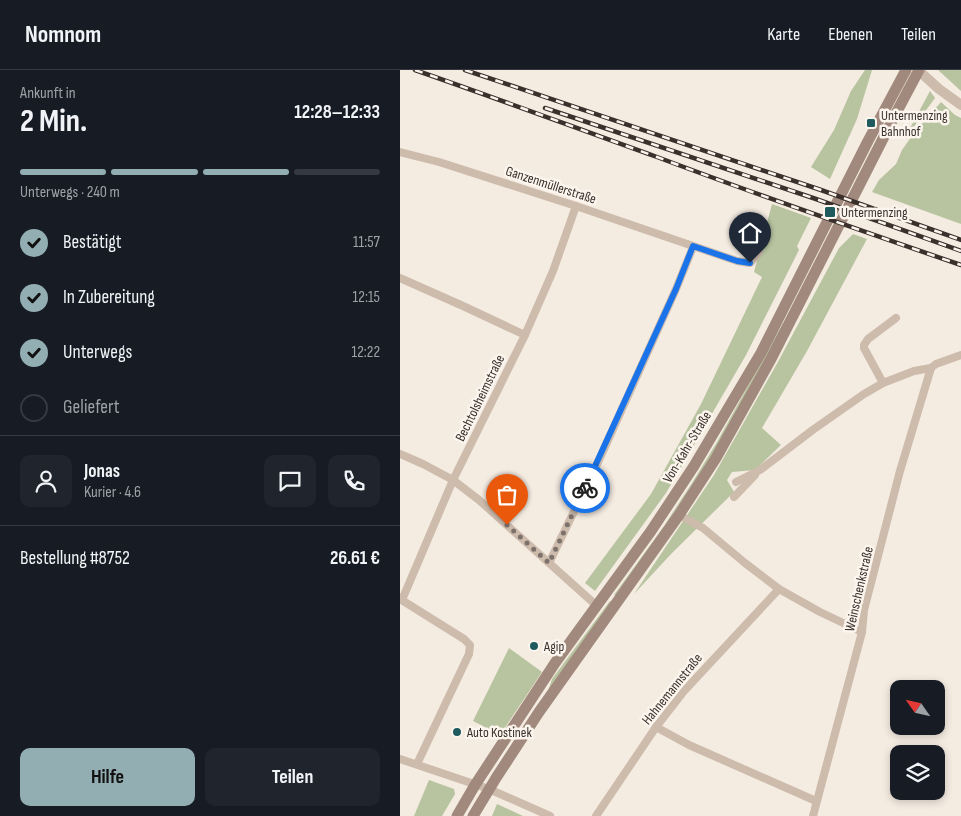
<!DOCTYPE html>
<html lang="de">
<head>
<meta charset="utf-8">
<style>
	body { margin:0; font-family:"Sofia Sans Condensed",sans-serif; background:#20242c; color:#f1f3f6; height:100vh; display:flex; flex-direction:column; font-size:19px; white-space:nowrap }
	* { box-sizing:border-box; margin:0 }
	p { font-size:16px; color:#9ea1a6 }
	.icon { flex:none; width:28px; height:28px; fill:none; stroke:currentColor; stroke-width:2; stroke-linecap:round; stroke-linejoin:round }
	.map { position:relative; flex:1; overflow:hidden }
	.details { display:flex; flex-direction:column; background:#171b24; width:400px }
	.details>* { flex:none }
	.needle { width:32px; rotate:304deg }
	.tools { position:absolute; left:490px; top:610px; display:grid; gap:10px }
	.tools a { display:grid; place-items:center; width:55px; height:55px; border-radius:10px; background:#171b24; box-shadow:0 2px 8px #0003; font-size:25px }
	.pin { position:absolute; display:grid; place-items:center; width:42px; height:42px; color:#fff; margin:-51px -21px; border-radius:50% 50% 50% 0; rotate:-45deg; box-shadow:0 0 5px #0007 }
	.pin .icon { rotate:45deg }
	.courier { position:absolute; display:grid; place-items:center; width:50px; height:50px; margin:-25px; border:4px solid #1a73e8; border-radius:50%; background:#fff; color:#222; box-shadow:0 1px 6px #0007 }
	.head em { font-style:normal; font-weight:700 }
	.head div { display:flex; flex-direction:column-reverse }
	.head { display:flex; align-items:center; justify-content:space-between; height:85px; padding:0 20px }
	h1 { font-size:32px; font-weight:700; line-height:38px }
	.bar { display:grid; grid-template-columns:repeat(4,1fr); gap:8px 5px; align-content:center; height:60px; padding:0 20px }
	.bar i { height:6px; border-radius:4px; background:#363941 }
	.bar .current { background:#92aeb2 }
	.bar p { grid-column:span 4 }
	.line { display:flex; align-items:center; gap:12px; padding:0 20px; border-top:1px solid #363941 }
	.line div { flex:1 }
	.round { display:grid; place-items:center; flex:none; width:52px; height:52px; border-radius:10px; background:#20242c }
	ol { padding:0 20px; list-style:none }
	li { display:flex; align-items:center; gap:15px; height:55px }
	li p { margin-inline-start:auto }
	li .icon { padding:5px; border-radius:50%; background:#92aeb2; color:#111; stroke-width:4 }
	li:last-child { color:#9ea1a6 }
	li i { width:28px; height:28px; border:2px solid #363941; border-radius:50% }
	.action { display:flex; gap:10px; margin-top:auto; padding:10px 20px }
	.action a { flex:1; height:58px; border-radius:10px; background:#92aeb2; color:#111; font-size:20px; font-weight:700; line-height:58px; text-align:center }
	.action a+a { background:#20242c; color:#f1f3f6 }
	header { display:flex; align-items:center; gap:30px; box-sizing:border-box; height:70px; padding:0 25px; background:#171b24; border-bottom:1px solid #363941 }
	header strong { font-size:24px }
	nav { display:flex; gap:28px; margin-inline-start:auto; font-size:18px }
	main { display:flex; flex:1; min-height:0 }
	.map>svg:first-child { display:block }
	.green { fill:#b8c4a0 }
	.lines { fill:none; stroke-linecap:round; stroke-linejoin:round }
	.minor { stroke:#cdbbac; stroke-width:8 }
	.tertiary { stroke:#cdbbac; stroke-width:10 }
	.secondary { stroke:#a18a7d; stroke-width:11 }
	.rail-casing { stroke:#3b302b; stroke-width:4.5 }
	.rail { stroke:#fbf5ee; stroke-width:2.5; stroke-dasharray:8; stroke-linecap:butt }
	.done { stroke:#7c716b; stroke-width:5; stroke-dasharray:0 9 }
	.route { stroke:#1a73e8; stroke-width:6 }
	.poi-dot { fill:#1f5a5e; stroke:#fbf5ee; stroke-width:2 }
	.labels { text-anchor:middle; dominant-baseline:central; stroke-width:5; stroke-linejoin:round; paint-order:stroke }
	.poi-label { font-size:14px; fill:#3b302b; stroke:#fbf5ee; text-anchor:start }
	.street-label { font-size:14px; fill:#3b302b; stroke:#fbf5ee }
</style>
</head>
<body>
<header>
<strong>Nomnom</strong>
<nav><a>Karte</a><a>Ebenen</a><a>Teilen</a></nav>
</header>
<main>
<section class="details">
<div class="head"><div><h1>2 Min.</h1><p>Ankunft in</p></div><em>12:28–12:33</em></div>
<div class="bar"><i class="current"></i><i class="current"></i><i class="current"></i><i></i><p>Unterwegs · 240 m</p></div>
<ol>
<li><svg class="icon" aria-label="check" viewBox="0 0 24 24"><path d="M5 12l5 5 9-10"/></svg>Bestätigt<p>11:57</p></li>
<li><svg class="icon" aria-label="check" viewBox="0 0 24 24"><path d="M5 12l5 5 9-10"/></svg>In Zubereitung<p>12:15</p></li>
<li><svg class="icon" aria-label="check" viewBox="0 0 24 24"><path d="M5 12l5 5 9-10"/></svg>Unterwegs<p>12:22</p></li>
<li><i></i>Geliefert</li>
</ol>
<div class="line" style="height:90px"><a class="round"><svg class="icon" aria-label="person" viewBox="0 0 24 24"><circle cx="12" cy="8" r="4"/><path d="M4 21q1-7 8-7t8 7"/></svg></a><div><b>Jonas</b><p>Kurier · 4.6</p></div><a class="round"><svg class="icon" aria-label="chat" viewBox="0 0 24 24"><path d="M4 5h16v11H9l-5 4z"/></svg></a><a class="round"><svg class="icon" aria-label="phone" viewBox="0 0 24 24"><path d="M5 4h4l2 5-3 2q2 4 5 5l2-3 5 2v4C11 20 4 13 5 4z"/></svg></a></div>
<div class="line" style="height:65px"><div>Bestellung #8752</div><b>26.61 €</b></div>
<div class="action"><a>Hilfe</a><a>Teilen</a></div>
</section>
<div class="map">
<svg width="561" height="746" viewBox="0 0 561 746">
	<rect width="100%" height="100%" fill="#f4ebe1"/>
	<g class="green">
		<path d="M465,0H472L457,49L430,109L411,97L434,60L451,21Z"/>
		<path d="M538,0H561V21Z"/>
		<path d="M530,21L535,28L510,62L509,60Z"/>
		<path d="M541,32L555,45L561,48V154L472,122L479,110L496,94L502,80L514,63Z"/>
		<path d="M372,134L411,148L397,176L399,180L346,285L266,423L195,521L185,513L251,424L301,334L362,207L354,202Z"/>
		<path d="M453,164L467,169L407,281L362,358L381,375L355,400L332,402L327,410L334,422L272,483L234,524L314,405L379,290L439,178Z"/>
		<path d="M383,253L385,255L320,374L218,527L214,525L264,456L292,413L317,372Z"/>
		<path d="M210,531L214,533L148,621L152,609Z"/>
		<path d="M109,578L142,602L100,665L73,651Z"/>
		<path d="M29,710L54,719L55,724L42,746H14Z"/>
		<path d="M97,734L123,746H92Z"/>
	</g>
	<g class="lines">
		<g class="minor">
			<path d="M0,82L39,92L176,136L337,191L350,193L359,182"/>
			<path d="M0,208L63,236L125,265"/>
			<path d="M483,313L464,278V275L468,269L496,248"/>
			<path d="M0,384L23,394L53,410L79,430L197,536"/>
			<path d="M336,412L360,400L414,359L464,324L483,313L514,301L531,298L536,294L561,285"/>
			<path d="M334,427L355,405"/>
			<path d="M279,445L303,458L345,493L379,519L420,542L462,562"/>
			<path d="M149,493L199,390L276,219L293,177"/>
			<path d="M0,529L64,569L70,575L69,584L17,694"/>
			<path d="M2,530L53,410L125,265L153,201L176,136"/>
			<path d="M256,657L289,675L416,731"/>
			<path d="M0,689L89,719L150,746"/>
			<path d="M196,746L256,657L284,621L379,519"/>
			<path d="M413,746L462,562L464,540L500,401L531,298"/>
		</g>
		<path class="tertiary" d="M518,0L539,19L561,35"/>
		<g class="secondary">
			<path d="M57,746L75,715L155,593L251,461L294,396L361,283L468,71L506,0"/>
			<path d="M73,746L96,708L139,642L279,445L316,388L371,289L494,47L519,0"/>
		</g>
		<g class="rail-casing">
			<g id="rail">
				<path d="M15,0C96,28 176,58 257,87C358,125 459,160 561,195"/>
				<path d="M65,0L421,120L561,170"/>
				<path d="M145,38L416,129L561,181"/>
			</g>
		</g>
		<use href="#rail" class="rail"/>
	</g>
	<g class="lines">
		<path class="done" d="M107,455L149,493L185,418"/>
		<path class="route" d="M185,418L276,219L293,176L337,191L350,193"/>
	</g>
	<g class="poi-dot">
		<rect x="466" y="48" width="10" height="10" rx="2.5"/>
		<rect x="424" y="136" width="12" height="12" rx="2.5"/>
		<circle cx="134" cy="576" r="5"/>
		<circle cx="57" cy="662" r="5"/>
	</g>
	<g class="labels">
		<g class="poi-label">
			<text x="481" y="45">Untermenzing<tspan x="481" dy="16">Bahnhof</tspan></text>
			<text x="441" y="142">Untermenzing</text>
			<text x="144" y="576">Agip</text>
			<text x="67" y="662">Auto Kostinek</text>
		</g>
		<g class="street-label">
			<text transform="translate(151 115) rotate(18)">Ganzenmüllerstraße</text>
			<text transform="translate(80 328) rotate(-64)">Bechtolsheimstraße</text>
			<text transform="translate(287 377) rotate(-59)">Von-Kahr-Straße</text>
			<text transform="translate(459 519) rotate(-77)">Weinschenkstraße</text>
			<text transform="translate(272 619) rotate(-51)">Hahnemannstraße</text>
		</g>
	</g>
</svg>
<div class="tools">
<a><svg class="needle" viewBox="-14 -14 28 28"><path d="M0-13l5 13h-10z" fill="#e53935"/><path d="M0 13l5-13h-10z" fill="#9ea1a6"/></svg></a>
<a><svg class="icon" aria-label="layers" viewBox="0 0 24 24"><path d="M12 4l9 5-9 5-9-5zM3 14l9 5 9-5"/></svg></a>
</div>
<div class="pin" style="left:107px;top:455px;background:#ea580c"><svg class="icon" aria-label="bag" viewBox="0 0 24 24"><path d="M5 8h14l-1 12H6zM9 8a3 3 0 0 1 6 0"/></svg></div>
<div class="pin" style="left:350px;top:193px;background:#1f2937"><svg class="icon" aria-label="home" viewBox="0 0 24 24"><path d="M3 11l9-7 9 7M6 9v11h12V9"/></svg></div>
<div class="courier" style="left:185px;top:418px"><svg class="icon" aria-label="bike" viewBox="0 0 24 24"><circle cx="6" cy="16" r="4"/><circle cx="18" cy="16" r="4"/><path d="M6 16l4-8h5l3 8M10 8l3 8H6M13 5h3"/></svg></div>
</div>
</main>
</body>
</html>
